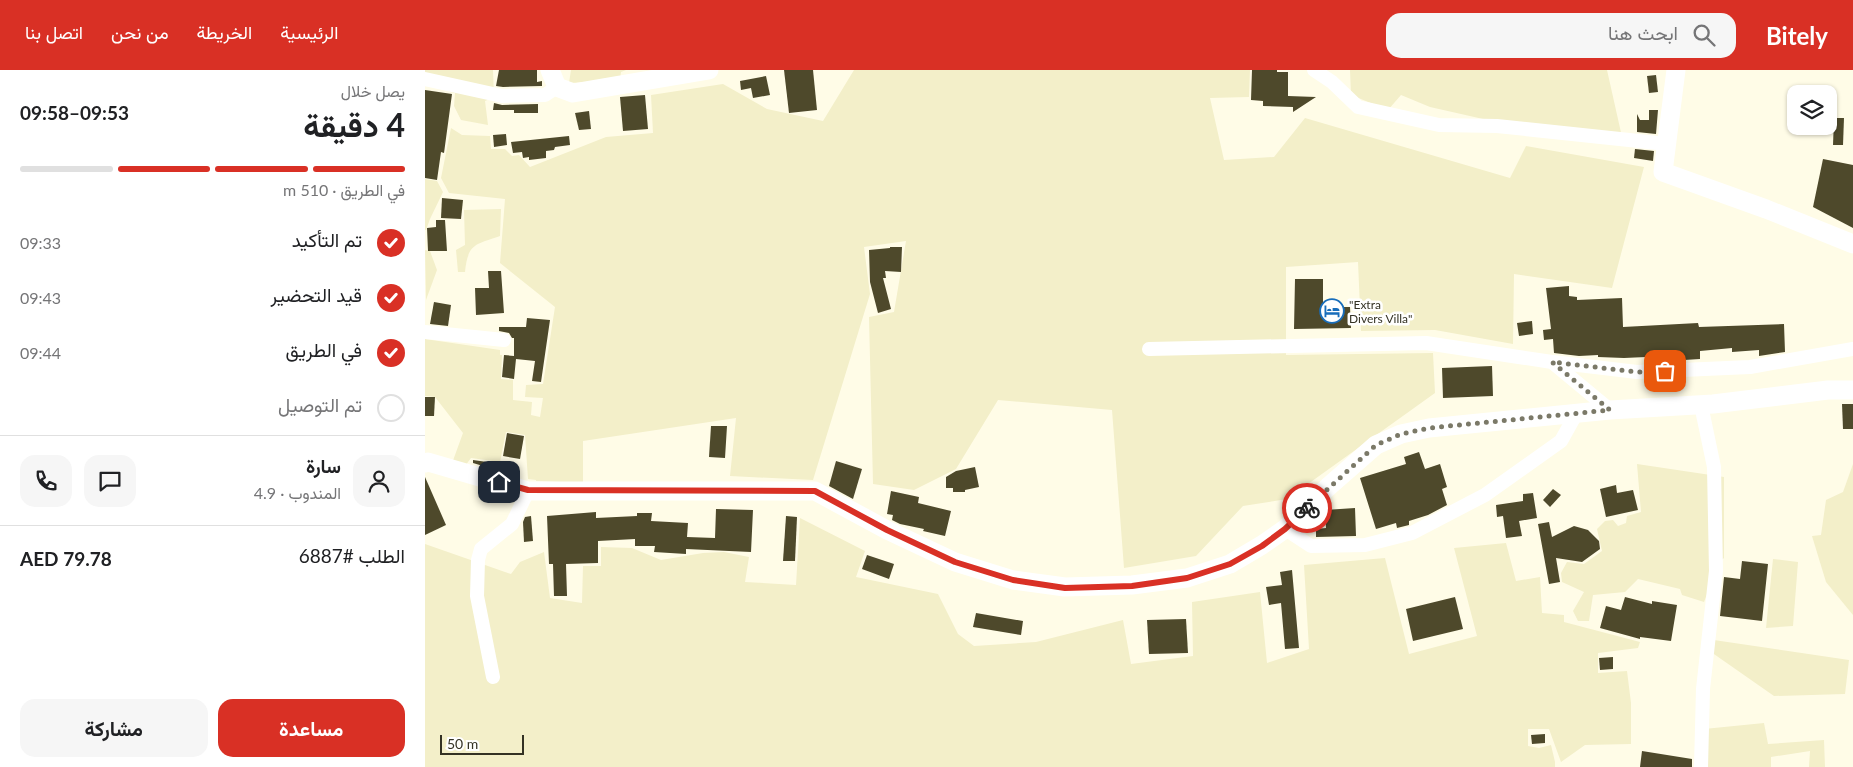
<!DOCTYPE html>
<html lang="ar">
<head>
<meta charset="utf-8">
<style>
	body { margin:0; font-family:Lato,Vazirmatn,sans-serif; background:#f6f6f6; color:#202124; direction:rtl; height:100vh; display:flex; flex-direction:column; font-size:19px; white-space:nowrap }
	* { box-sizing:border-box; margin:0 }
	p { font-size:16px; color:#757577 }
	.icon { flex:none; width:28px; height:28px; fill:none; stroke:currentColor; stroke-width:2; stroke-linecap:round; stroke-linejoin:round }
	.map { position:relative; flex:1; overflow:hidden; direction:ltr }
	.panel { display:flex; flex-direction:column; background:#fff; width:425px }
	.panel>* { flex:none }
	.fabs { position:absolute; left:1362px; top:15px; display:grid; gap:10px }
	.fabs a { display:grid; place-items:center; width:50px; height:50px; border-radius:10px; background:#fff; box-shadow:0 1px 4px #0004; font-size:25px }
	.scale { position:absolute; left:15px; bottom:12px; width:84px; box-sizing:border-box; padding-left:5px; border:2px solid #343224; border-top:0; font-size:14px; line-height:18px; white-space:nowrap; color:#343224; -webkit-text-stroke:4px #fff; paint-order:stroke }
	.pin { position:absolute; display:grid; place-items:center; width:42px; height:42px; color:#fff; margin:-21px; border-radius:10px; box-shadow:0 2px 8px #0006 }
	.courier { position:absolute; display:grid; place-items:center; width:50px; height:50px; margin:-25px; border:4px solid #d93025; border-radius:50%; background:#fff; color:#222; box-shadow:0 1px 6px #0007 }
	.overview em { font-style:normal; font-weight:700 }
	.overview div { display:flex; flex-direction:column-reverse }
	.overview { display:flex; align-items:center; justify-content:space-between; height:85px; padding:0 20px }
	h1 { font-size:32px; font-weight:700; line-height:38px }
	.bar { display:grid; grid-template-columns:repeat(4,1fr); gap:8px 5px; align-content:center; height:60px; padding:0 20px }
	.bar i { height:6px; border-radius:4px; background:#e0e0e0 }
	.bar .current { background:#d93025 }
	.bar p { grid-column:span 4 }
	.line { display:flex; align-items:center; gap:12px; padding:0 20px; border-top:1px solid #e0e0e0 }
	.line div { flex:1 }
	.round { display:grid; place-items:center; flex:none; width:52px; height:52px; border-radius:15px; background:#f6f6f6 }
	ol { padding:0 20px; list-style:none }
	li { display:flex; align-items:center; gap:15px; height:55px }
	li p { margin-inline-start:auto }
	li .icon { padding:5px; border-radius:50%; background:#d93025; color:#fff; stroke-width:4 }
	li:last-child { color:#757577 }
	li i { width:28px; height:28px; border:2px solid #e0e0e0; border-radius:50% }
	.action { display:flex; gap:10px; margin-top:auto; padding:10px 20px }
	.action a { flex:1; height:58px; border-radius:15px; background:#d93025; color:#fff; font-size:20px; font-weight:700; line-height:58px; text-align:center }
	.action a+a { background:#f6f6f6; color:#202124 }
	header { display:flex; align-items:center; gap:30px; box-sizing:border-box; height:70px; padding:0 25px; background:#d93025; color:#fff }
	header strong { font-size:24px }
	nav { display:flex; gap:28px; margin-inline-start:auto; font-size:18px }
	.search { width:350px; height:45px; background:#f6f6f6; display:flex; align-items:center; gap:12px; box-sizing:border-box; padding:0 18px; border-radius:15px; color:#757577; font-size:19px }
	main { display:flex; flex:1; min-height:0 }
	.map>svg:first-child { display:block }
	.green { fill:#f3efc9 }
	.building { fill:#4e492b }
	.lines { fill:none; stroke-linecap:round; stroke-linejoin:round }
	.street { stroke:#fff; stroke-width:14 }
	.secondary { stroke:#fff; stroke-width:19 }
	.done { stroke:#7b7968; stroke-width:5; stroke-dasharray:0 9 }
	.route { stroke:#d93025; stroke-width:6 }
	.labels { text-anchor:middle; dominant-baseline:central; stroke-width:5; stroke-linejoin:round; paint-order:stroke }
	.poi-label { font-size:12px; fill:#343224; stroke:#fff; text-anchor:start }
</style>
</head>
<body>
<header>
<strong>Bitely</strong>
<div class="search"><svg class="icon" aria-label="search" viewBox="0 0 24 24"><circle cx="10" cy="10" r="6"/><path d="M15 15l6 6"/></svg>ابحث هنا</div>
<nav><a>الرئيسية</a><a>الخريطة</a><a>من نحن</a><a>اتصل بنا</a></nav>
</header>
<main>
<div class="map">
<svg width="1428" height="697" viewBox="0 0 1428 697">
	<rect width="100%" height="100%" fill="#fffce7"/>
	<g class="green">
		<path d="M0,0H68L69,27L60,31L63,55L36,50L29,36L30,23L25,22L23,17L0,12Z"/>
		<path d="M146,0H201L196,2L195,10L144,13Z"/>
		<path d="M429,0H825L824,27L785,28L799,90L849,87L880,48L1085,108L1101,76L1219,97L1187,218L1089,204L1088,274L1010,260L936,261L933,192L861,197V285L1008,283L1010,323L862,429L818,436L771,486L699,498L687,340L573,330L531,399L489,420L448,414L444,247L469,242L481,171L439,177L445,224L388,410L305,406L311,348L158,371V413L111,411V410L103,409L100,365L81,362L75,392L46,388L37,400L26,396L38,363L10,327L0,326V269L75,280V285H77L76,309L88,310V330L107,332L106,345L115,347L118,328L100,327L101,315L118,314L130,237L75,193L80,129L24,123L16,108L26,58L37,65L65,66L66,79H80L87,86L94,85L105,97L181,67L228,63L226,25L298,14L342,39L398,51Z"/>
		<path d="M925,0H1182L1197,67L1098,58L1005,37L976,25L963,40L926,25Z"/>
		<path d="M0,109L12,111L18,122L5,149L1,160H0Z"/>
		<path d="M76,139L75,166C50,175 43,173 40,202H33L31,180L40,175L39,140Z"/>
		<path d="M0,180L5,181L12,200L1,230Z"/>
		<path d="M1212,394L1299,407V488L1294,492L1279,532L1257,525L1255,519L1213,509L1200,522L1168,525L1164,551H1153L1148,541L1159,522L1137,512L1136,503L1142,492L1159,494L1177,481L1172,459L1180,451L1188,450L1193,456L1201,453L1202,446L1216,442Z"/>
		<path d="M1428,394V545L1401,512L1387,466L1396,465L1401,430L1418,422Z"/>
		<path d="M375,448L440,481L431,507L513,524L533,564L549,576L611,572L698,550L706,594L768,586L767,532L835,522L842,593L884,579L879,495L960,488L984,584L1052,566L1029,478L1081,473L1091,511L1115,507L1117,543L1139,545V552L1215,572L1213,578L1173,583V603L1202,601L1206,633V674L1160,675L1136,692L1124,659H1103V676L1114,678L1126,675L1130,692V697H0V474L86,504L95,492L119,482L125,528L157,533L158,496H176V477L207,478L236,490L278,483L299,482L324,487L320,512L371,515Z"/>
		<path d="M1348,489L1373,492L1368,556L1341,558Z"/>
		<path d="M1282,569L1424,590L1420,624L1349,626L1286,582Z"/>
		<path d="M1339,653L1343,674L1399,670L1400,697H1384L1385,681L1346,687V697H1281L1279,659Z"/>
	</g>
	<g class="building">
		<path d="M74,0H112V12L117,11V16L78,17L71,16Z"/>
		<path d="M359,0H388L392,40L364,43Z"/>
		<path d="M827,0H852V2H863V26L891,27L868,42V37L838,36V31L826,30Z"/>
		<path d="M1231,5L1233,22L1224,23L1222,6Z"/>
		<path d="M341,6L345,25L328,28L326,18L316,20L315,11Z"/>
		<path d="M0,20L27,24L19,83L16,82L12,110L0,108Z"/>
		<path d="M220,25L223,59L198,61L195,27Z"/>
		<path d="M69,33L77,35L113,34V43H89V40H68Z"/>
		<path d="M1224,40H1233L1231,64L1212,62V44L1215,50H1224Z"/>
		<path d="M164,41L166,59L154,60L150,43Z"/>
		<path d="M1409,48H1419L1418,75H1408Z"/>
		<path d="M81,64L82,75L69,77L68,65Z"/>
		<path d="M144,66L145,75L130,77L129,80L121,81V88L104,90V87L98,88L97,82L88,83L86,72Z"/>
		<path d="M1210,79L1229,81L1228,91L1209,88Z"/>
		<path d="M1398,89L1428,95V158L1388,137Z"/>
		<path d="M17,128L38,130L36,149L16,148Z"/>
		<path d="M11,150H20L22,181H3L2,158L11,157Z"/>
		<path d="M465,177H477L476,202L460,201L461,208H458L466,239L453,243L445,212L444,180L465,178Z"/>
		<path d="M63,201H76L79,243L51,245L50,218H64Z"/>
		<path d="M870,209H898V237H925L926,258L869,259Z"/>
		<path d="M1144,216V226L1152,227V230L1197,228L1198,257L1273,253L1274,257L1359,254L1360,282L1334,286V280L1307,282V278L1275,281V289L1243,291V286L1199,288L1173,287V285L1154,286L1129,283L1128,269L1119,270L1118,260L1126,259L1121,218Z"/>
		<path d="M9,232L26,235L23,256L5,254Z"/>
		<path d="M102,248L125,250L116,312L107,311L110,291L91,289L89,309L77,307L79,285L89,286V268H87L84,263L74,261V257H101Z"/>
		<path d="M1107,251L1108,264L1094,266L1092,253Z"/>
		<path d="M1067,296L1068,326L1018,328L1017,298Z"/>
		<path d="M0,327H10L9,346H0Z"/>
		<path d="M1417,334H1428V359H1418Z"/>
		<path d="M286,356H302L300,388L284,387Z"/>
		<path d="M82,363L99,366L95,389L78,386Z"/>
		<path d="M994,382L1000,399L1015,394L1022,417L1017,419L1022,435L1003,445L984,451V455L972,458L971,453L951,459L935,408L981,394L979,387Z"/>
		<path d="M48,390L76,394L75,401L48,393Z"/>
		<path d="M411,391L437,399L428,429L404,416Z"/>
		<path d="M550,397L554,417L540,420V422H528V418H521V407L531,401Z"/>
		<path d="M0,407L21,455L0,465Z"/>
		<path d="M1191,415L1192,423L1208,420L1213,440L1181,447L1175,419Z"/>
		<path d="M1128,419L1136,425L1125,437L1118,430Z"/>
		<path d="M466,421L494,427L493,433L526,441L520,466L498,461L499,459L475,454L467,450L468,445L462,444Z"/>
		<path d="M1108,423L1112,448L1094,451L1097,466L1081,468L1078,446L1072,447L1071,435L1098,431V424Z"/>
		<path d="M930,438L931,466L891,467V459L901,458L900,440Z"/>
		<path d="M291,439L328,440L326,482L261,479V484L229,482L230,476H210V469L173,471V493L141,494L142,526H129L128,494H124L122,446L171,442V448L212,446V443H227L226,451L263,453L262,467L290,468Z"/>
		<path d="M106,446L108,471L99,472L98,452L100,447Z"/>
		<path d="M361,446L372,447L370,491H358Z"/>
		<path d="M1124,452L1127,467L1149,456L1163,460L1174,471L1175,479L1157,492L1131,488L1135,512L1124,514L1113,454Z"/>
		<path d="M442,485L469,494L464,509L437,499Z"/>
		<path d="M1317,491L1343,494L1337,551L1295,546L1299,507L1315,509Z"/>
		<path d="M867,500L874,578L860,579L856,533L844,535L841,517L857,515L855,502Z"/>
		<path d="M1030,527L1038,559L988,571L981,539Z"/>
		<path d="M1200,527L1227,534V531L1252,535L1246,571L1215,567V569L1175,558L1181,536L1196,540Z"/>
		<path d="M551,543L598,551L596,565L548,557Z"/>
		<path d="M761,549L763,583L724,584L722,550Z"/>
		<path d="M1188,587V599L1175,600L1174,588Z"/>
		<path d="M1120,664V673L1107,674L1106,665Z"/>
		<path d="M1217,681L1267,689V697H1215Z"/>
	</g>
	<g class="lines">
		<g class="street">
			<path d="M889,0L907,12L933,37L1014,55L1072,56L1242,74"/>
			<path d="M0,9L77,26L120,25L132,17"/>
			<path d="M0,262L79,270"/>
			<path d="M724,279L1001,273L1127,292L1185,340"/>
			<path d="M1128,292L1212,302L1325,297L1428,279"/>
			<path d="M860,459L886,476L940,475L987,463L1060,425L1136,371L1151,344"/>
			<path d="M68,607L52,526L53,490L56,479L87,454L103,421"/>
			<path d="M1276,697L1278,619L1291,501L1289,397L1276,335"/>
		</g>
		<g class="secondary">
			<path d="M125,0L132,17L148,23L284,0"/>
			<path d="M1251,0L1238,102L1341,139L1428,174"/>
			<path d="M0,393L3,392L103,421H390L462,460L530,492L588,510L640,517L707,515L762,508L805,494L837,475L860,459L903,417L951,375L976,364L1004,358L1185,340L1288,334L1403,320H1428"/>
		</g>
	</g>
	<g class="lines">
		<path class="done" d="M882,438L951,375L976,364L1004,358L1185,340L1127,292L1212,302L1240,301"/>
		<path class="route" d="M74,412L103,420L390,421L462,460L530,492L588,510L640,518L707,516L762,508L805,494L837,476L860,459L882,438"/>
	</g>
	<defs>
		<g id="hotel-ring" transform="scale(1.25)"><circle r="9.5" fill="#fff" stroke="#186dbb" stroke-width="1.5"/><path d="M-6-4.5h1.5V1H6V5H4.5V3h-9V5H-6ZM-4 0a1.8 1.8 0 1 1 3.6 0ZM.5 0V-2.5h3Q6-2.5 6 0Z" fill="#186dbb"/></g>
	</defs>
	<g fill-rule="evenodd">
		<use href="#hotel-ring" x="907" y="241"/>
	</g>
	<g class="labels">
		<g class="poi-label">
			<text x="924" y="234">"Extra<tspan x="924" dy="14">Divers Villa"</tspan></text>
		</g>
	</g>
</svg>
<div class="fabs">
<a><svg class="icon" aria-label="layers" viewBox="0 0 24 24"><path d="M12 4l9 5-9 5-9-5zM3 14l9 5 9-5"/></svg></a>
</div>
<div class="scale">50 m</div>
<div class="pin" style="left:1240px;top:301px;background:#ea580c"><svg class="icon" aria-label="bag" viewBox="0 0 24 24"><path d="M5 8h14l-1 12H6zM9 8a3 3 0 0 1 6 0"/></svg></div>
<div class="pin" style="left:74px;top:412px;background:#1f2937"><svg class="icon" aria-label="home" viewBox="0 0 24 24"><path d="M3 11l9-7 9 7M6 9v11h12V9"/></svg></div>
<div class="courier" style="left:882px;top:438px"><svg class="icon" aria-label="bike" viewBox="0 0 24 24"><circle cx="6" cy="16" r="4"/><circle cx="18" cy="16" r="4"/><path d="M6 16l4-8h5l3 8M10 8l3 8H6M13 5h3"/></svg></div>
</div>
<section class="panel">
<div class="overview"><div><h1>4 دقيقة</h1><p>يصل خلال</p></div><em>09:53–09:58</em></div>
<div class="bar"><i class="current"></i><i class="current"></i><i class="current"></i><i></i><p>في الطريق · 510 m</p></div>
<ol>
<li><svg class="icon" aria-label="check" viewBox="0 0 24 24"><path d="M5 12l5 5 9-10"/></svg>تم التأكيد<p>09:33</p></li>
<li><svg class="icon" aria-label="check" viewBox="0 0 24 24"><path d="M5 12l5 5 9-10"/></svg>قيد التحضير<p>09:43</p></li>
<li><svg class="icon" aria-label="check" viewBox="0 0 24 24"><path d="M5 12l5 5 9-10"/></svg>في الطريق<p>09:44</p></li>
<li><i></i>تم التوصيل</li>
</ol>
<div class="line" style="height:90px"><a class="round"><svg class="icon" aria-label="person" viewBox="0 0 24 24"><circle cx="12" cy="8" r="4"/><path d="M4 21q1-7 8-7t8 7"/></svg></a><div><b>سارة</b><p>المندوب · 4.9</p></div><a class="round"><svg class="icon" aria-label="chat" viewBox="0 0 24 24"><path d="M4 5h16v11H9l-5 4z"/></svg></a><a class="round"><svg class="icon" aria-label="phone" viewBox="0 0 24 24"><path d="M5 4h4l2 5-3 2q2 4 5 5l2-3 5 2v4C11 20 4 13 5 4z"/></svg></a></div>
<div class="line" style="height:65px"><div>الطلب #6887</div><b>AED 79.78</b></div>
<div class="action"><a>مساعدة</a><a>مشاركة</a></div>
</section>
</main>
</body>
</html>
